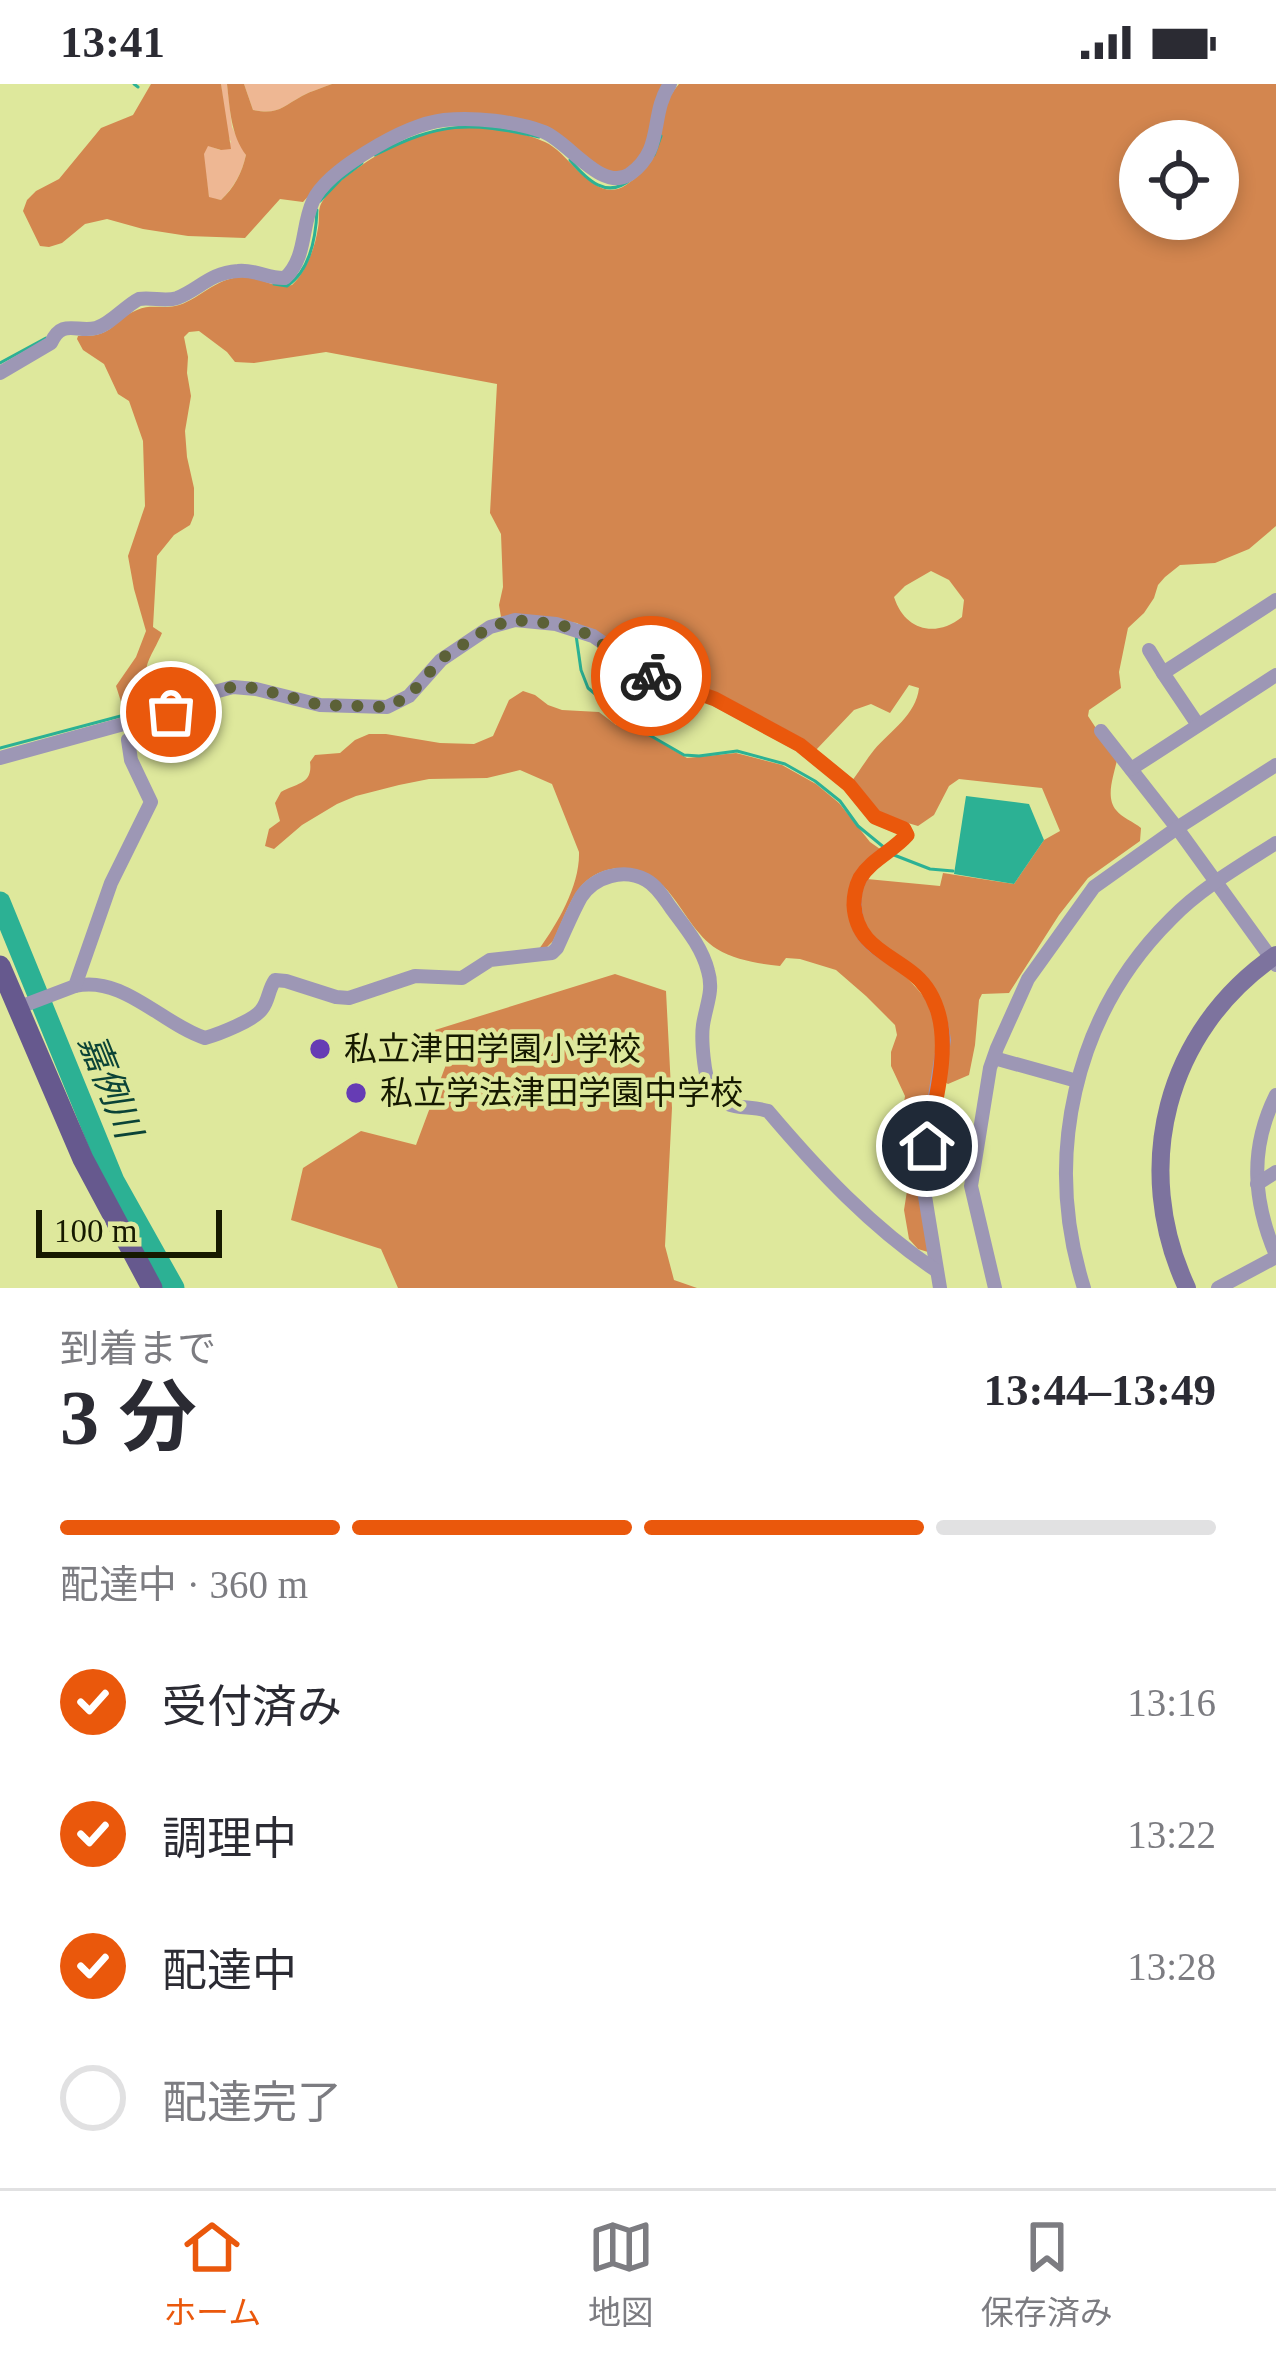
<!DOCTYPE html>
<html lang="ja">
<head>
<meta charset="utf-8">
<style>
	body { margin:0; font-family:"Times New Roman","Noto Sans JP",serif; background:#f7f7f7; color:#2b2b33; height:100vh; display:flex; flex-direction:column; font-size:45px; white-space:nowrap }
	* { box-sizing:border-box; margin:0 }
	p { font-size:39px; color:#7c7c81 }
	.icon { flex:none; width:66px; height:66px; fill:none; stroke:currentColor; stroke-width:2; stroke-linecap:round; stroke-linejoin:round }
	.map { position:relative; height:1204px; overflow:hidden }
	.sheet { display:flex; flex-direction:column; background:#fff; flex:1 }
	.sheet>* { flex:none }
	.buttons { position:absolute; left:1119px; top:36px; display:grid; gap:24px }
	.buttons a { display:grid; place-items:center; width:120px; height:120px; border-radius:50%; background:#fff; box-shadow:0 6px 18px #0003; font-size:60px }
	.scale { position:absolute; left:36px; bottom:30px; width:186px; box-sizing:border-box; padding-left:12px; border:6px solid #161900; border-top:0; font-size:33px; line-height:42px; white-space:nowrap; color:#161900; -webkit-text-stroke:9px #dee89c; paint-order:stroke }
	.pin { position:absolute; display:grid; place-items:center; width:102px; height:102px; color:#fff; margin:-51px; border:6px solid #fff; border-radius:50%; box-shadow:0 3px 12px #0007 }
	.courier { position:absolute; display:grid; place-items:center; width:120px; height:120px; margin:-60px; border:9px solid #ea580c; border-radius:50%; background:#fff; color:#222; box-shadow:0 3px 15px #0007 }
	.summary em { font-style:normal; font-weight:700 }
	.summary div { display:flex; flex-direction:column-reverse }
	.summary { display:flex; align-items:center; justify-content:space-between; height:204px; padding:0 60px }
	h1 { font-size:78px; font-weight:700; line-height:90px }
	.bar { display:grid; grid-template-columns:repeat(4,1fr); gap:18px 12px; align-content:center; height:144px; padding:0 60px }
	.bar i { height:15px; border-radius:9px; background:#e1e1e2 }
	.bar .on { background:#ea580c }
	.bar p { grid-column:span 4 }
	ol { padding:0 60px; list-style:none }
	li { display:flex; align-items:center; gap:36px; height:132px }
	li p { margin-inline-start:auto }
	li .icon { padding:12px; border-radius:50%; background:#ea580c; color:#fff; stroke-width:4 }
	li:last-child { color:#7c7c81 }
	li i { width:66px; height:66px; border:6px solid #e1e1e2; border-radius:50% }
	.status { display:flex; justify-content:space-between; align-items:center; height:84px; padding:0 60px; background:#fff; direction:ltr }
	.status svg { height:33px; fill:currentColor }
	.dock { display:flex; justify-content:space-around; align-items:center; height:168px; border-top:3px solid #e1e1e2; background:#fff; font-size:33px; color:#7c7c81 }
	.dock a { display:grid; justify-items:center; gap:6px }
	.dock .on { color:#ea580c }
	.map>svg:first-child { display:block }
	.green { fill:#eeb793 }
	.forest { fill:#d3864f; fill-rule:evenodd }
	.water { fill:#2cb194 }
	.lines { fill:none; stroke-linecap:round; stroke-linejoin:round }
	.stream { stroke:#2cb194; stroke-width:3 }
	.river { stroke:#2cb194; stroke-width:21 }
	.street { stroke:#9d97b5; stroke-width:14 }
	.secondary { stroke:#7d739e; stroke-width:18 }
	.primary { stroke:#66598e; stroke-width:21 }
	.done { stroke:#5c6137; stroke-width:12; stroke-dasharray:0 21.6 }
	.route { stroke:#ea580c; stroke-width:15 }
	.poi-dot { fill:#663cb4; stroke:#dee89c; stroke-width:4.5 }
	.labels { text-anchor:middle; dominant-baseline:central; stroke-width:9; stroke-linejoin:round; paint-order:stroke }
	.poi-label { font-size:33px; fill:#161900; stroke:#dee89c; text-anchor:start }
	.water-label { font-size:36px; font-style:italic; fill:#0b4337; stroke:#dee89c }
</style>
</head>
<body>
<div class="status"><b>13:41</b><svg viewBox="0 0 49 12"><path d="M0 12V9h3v3zM5 12V6h3v6zM10 12V3h3v9zM15 12V0h3v12zM26 1h20v11H26zM47 4h2v5h-2z"/></svg></div>
<div class="map">
<svg width="1276" height="1204" viewBox="0 0 1276 1204">
	<rect width="100%" height="100%" fill="#dee89c"/>
	<g class="green">
		<path d="M221,0H227L232,43L246,71C242,89 234,103 221,116L209,114L203,70L207,61L220,66L231,58L227,50Z"/>
		<path d="M244,0H332C322,4 311,7 302,12C282,23 278,31 253,26Z"/>
	</g>
	<g class="forest">
		<path d="M151,0H221L231,65L221,66L208,62L204,70L209,113L221,116C234,104 242,89 246,71C231,51 230,26 227,0H244L253,26C278,31 282,23 302,12C311,7 322,4 332,0H667L640,78L615,93L548,47L431,37L314,106L303,118L280,115L245,154L188,152L143,145L107,135L85,140L62,159L49,163L40,162L23,127L27,116L36,107L59,95L101,44L133,31Z"/>
		<path d="M679,0H1276V442L1249,465L1215,479L1180,481L1165,493L1158,501L1154,514L1144,529L1128,544L1119,588L1121,604L1089,626L1088,632L1117,676C1114,691 1105,713 1116,726C1121,733 1134,738 1141,744L1140,757L1088,794L1059,831L1009,909L982,910L979,916L975,961L969,991L948,1000L943,997L942,924C909,893 839,846 867,795L940,802L943,789L1014,800L1044,756L1060,747L1042,704L959,695L949,702L934,731L918,742L877,730L851,698C859,688 866,676 874,666C891,646 916,631 919,604L909,601L890,629L871,620L854,626L815,667L667,597L577,539L513,531L501,533L499,521L503,503L501,450L490,429L497,300L326,268L254,279L235,278L227,268L199,247L189,248L184,253L188,273L187,289L191,312L185,347L187,373L194,404V431L190,441L174,451L157,472L153,543L162,549C148,581 137,583 159,615L158,620L124,627L116,602L136,573L146,547L134,505L128,472L145,422L143,357L129,317L118,310L104,280L83,266L77,255L78,252C117,253 108,238 137,226C151,220 162,225 175,222C199,217 215,192 246,193C263,194 274,205 292,201C306,188 315,164 318,144C320,135 317,126 322,118C331,102 348,91 362,81C385,65 419,48 446,44C472,41 521,46 545,58C570,69 595,122 626,101C679,66 649,34 679,0ZM1140,57H1218V135H1140ZM931,487L949,496L964,516L962,533C936,554 905,547 894,513L905,502Z"/>
		<path d="M523,607L535,611L548,621L562,626L599,628L616,641L634,643L687,674L736,669L782,681L816,700L839,719L870,758L880,765L849,822C865,842 879,865 896,883C914,902 934,917 937,946C939,971 931,998 927,1023L920,1022L914,1049L911,1088L918,1107L928,1168L918,1165L909,1155L904,1126L907,1107L905,1086L907,1053L901,1039L905,1012L891,982V968L897,951L895,941L866,912L836,886L800,875L786,874L780,882C760,880 735,876 717,865C696,852 684,826 668,807C645,780 602,774 578,806C568,820 561,841 553,857L547,863L539,865C558,839 580,801 579,768L552,700L520,686L487,694L429,695L399,701L356,712L337,720L302,741L274,765L265,762L269,745L280,737L275,719L281,708C297,699 313,700 310,678L315,671L340,669L355,656L369,650H386L440,659L474,660L493,652L509,616Z"/>
		<path d="M615,890L666,907L672,1024L665,1162L674,1196L697,1204H398L381,1165L291,1136L303,1084L361,1047L416,1061L447,978L435,946Z"/>
	</g>
	<path class="water" d="M966,712L1029,720L1044,756L1014,800L954,790Z"/>
	<g class="lines">
		<g class="stream">
			<path d="M134,0L138,3"/>
			<path d="M375,71C440,38 468,37 539,53"/>
			<path d="M654,71L661,52"/>
			<path d="M570,76C587,96 607,116 631,95"/>
			<path d="M320,117L341,95L362,79"/>
			<path d="M274,200L287,202C311,186 316,152 317,126"/>
			<path d="M0,279L46,254"/>
			<path d="M576,551L581,586L588,604L632,641L684,671L699,672L737,667L785,680L815,697L840,717L858,742L886,765"/>
			<path d="M0,664L147,625L152,627"/>
			<path d="M894,771L930,785L953,787"/>
		</g>
		<path class="river" d="M0,818L114,1097L174,1204"/>
		<g class="street">
			<path d="M0,289L51,259C62,234 77,249 96,244C111,240 125,222 139,215C152,213 166,218 177,214C200,205 209,189 238,187C255,185 269,195 285,194C307,173 301,143 313,117C322,97 349,79 367,68C388,55 419,39 444,36C475,33 514,37 544,48C569,58 602,109 630,90C665,65 649,31 670,0"/>
			<path d="M1149,566L1163,589"/>
			<path d="M1198,641L1163,589L1276,516"/>
			<path d="M1101,647L1177,744L1276,881"/>
			<path d="M0,674L171,627L192,614L233,603L256,605L320,621L387,623L409,612L441,576L490,543L515,536L556,540L593,552L653,593L715,615L800,661L849,701L875,733L904,745L907,751C893,767 871,775 860,795C854,806 854,820 856,832C862,868 898,872 920,896C935,912 941,934 944,956L922,1094L940,1204"/>
			<path d="M1131,685L1276,591"/>
			<path d="M75,902C123,891 162,940 205,954C219,950 255,936 262,925C269,916 268,906 275,896L286,897L336,913L349,914L415,892L462,894L490,876L552,869L557,864C565,847 572,829 581,813C595,792 624,784 646,796C657,802 664,814 671,824C685,843 702,863 708,887C714,907 706,921 703,941C701,955 704,993 711,1005C725,1029 746,1020 768,1027C818,1086 872,1144 937,1187"/>
			<path d="M17,924L75,902L111,799L151,718L131,676L128,656L159,645L180,623"/>
			<path d="M994,974L1077,997"/>
			<path d="M1276,1011C1249,1065 1253,1117 1276,1171"/>
			<path d="M1257,1100L1276,1088"/>
			<path d="M995,1204L971,1102L990,984L997,964L1028,895L1094,803L1177,744L1276,681"/>
			<path d="M1084,1204C1043,1074 1073,932 1171,835C1201,804 1240,782 1276,759"/>
			<path d="M1218,1204L1276,1173"/>
		</g>
		<path class="secondary" d="M1187,1204C1131,1084 1165,947 1276,871"/>
		<path class="primary" d="M0,882L83,1075L152,1204"/>
	</g>
	<g class="lines">
		<path class="done" d="M171,628L192,614L232,603L256,604L320,621L387,623L409,612L441,575L490,543L514,536L556,540L580,546L651,592"/>
		<path class="route" d="M651,592L715,615L800,661L849,701L875,733L904,745L907,751C893,767 872,775 860,794C856,802 854,812 854,821C856,859 885,868 911,888C923,897 932,910 937,925C951,965 934,1021 927,1062"/>
	</g>
	<g class="poi-dot">
		<circle cx="320" cy="965" r="12"/>
		<circle cx="356" cy="1009" r="12"/>
	</g>
	<g class="labels">
		<g class="poi-label">
			<text x="344" y="965">私立津田学園小学校</text>
			<text x="380" y="1009">私立学法津田学園中学校</text>
		</g>
		<g class="water-label">
			<text transform="translate(110 1002) rotate(68)">嘉例川</text>
		</g>
	</g>
</svg>
<div class="buttons">
<a><svg class="icon" aria-label="locate" viewBox="0 0 24 24"><circle cx="12" cy="12" r="6"/><path d="M12 2v4M12 18v4M2 12h4M18 12h4"/></svg></a>
</div>
<div class="scale">100 m</div>
<div class="pin" style="left:171px;top:628px;background:#ea580c"><svg class="icon" aria-label="bag" viewBox="0 0 24 24"><path d="M5 8h14l-1 12H6zM9 8a3 3 0 0 1 6 0"/></svg></div>
<div class="pin" style="left:927px;top:1062px;background:#1f2937"><svg class="icon" aria-label="home" viewBox="0 0 24 24"><path d="M3 11l9-7 9 7M6 9v11h12V9"/></svg></div>
<div class="courier" style="left:651px;top:592px"><svg class="icon" aria-label="bike" viewBox="0 0 24 24"><circle cx="6" cy="16" r="4"/><circle cx="18" cy="16" r="4"/><path d="M6 16l4-8h5l3 8M10 8l3 8H6M13 5h3"/></svg></div>
</div>
<section class="sheet">
<div class="summary"><div><h1>3 分</h1><p>到着まで</p></div><em>13:44–13:49</em></div>
<div class="bar"><i class="on"></i><i class="on"></i><i class="on"></i><i></i><p>配達中 · 360 m</p></div>
<ol>
<li><svg class="icon" aria-label="check" viewBox="0 0 24 24"><path d="M5 12l5 5 9-10"/></svg>受付済み<p>13:16</p></li>
<li><svg class="icon" aria-label="check" viewBox="0 0 24 24"><path d="M5 12l5 5 9-10"/></svg>調理中<p>13:22</p></li>
<li><svg class="icon" aria-label="check" viewBox="0 0 24 24"><path d="M5 12l5 5 9-10"/></svg>配達中<p>13:28</p></li>
<li><i></i>配達完了</li>
</ol>
</section>
<nav class="dock">
<a class="on"><svg class="icon" aria-label="home" viewBox="0 0 24 24"><path d="M3 11l9-7 9 7M6 9v11h12V9"/></svg>ホーム</a>
<a><svg class="icon" aria-label="map" viewBox="0 0 24 24"><path d="M3 6l6-2 6 2 6-2v14l-6 2-6-2-6 2zM9 4v14M15 6v14"/></svg>地図</a>
<a><svg class="icon" aria-label="saved" viewBox="0 0 24 24"><path d="M7 4h10v16l-5-4-5 4z"/></svg>保存済み</a>
</nav>
</body>
</html>
